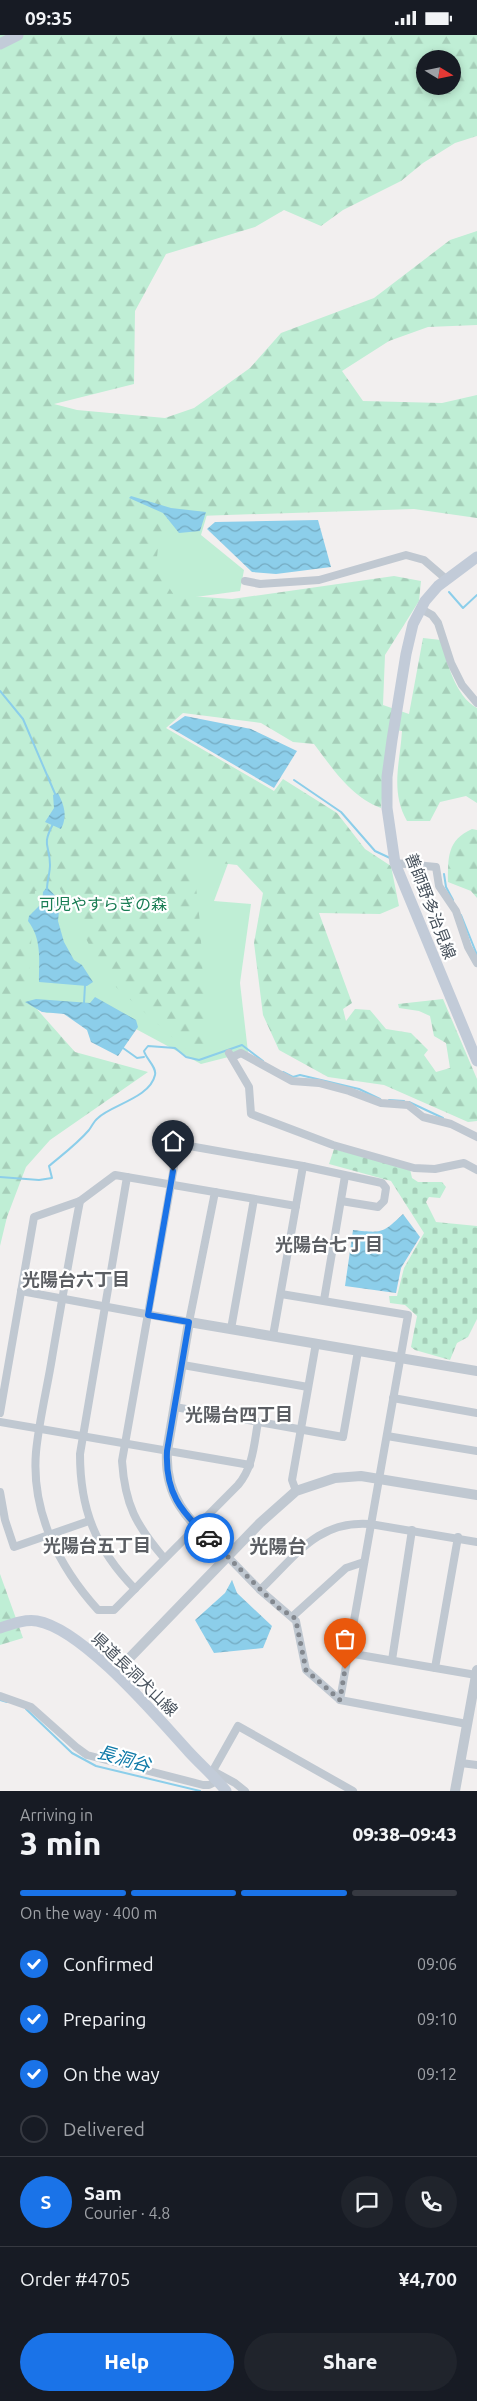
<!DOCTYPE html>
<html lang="en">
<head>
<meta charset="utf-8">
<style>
	body { margin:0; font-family:Ubuntu,"Noto Sans JP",sans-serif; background:#20242c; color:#f1f3f6; height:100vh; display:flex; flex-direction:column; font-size:19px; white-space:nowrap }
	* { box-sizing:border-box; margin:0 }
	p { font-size:16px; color:#9ea1a6 }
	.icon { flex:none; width:28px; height:28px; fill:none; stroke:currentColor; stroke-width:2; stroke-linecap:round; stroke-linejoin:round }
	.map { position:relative; height:1756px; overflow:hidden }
	.details { display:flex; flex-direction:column; background:#171b24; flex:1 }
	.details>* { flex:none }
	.needle { width:32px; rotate:100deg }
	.tools { position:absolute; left:416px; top:15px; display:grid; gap:10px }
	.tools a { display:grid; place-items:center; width:45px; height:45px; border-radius:50%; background:#171b24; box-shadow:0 2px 8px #0003; font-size:25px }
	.pin { position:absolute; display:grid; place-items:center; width:42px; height:42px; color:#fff; margin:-51px -21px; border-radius:50% 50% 50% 0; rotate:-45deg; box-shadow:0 0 5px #0007 }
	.pin .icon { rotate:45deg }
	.courier { position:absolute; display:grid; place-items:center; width:50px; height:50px; margin:-25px; border:4px solid #1a73e8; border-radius:50%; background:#fff; color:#222; box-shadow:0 1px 6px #0007 }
	.head em { font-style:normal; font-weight:800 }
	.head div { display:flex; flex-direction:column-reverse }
	.head { display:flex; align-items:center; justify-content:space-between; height:85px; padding:0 20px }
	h1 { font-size:32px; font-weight:800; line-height:38px }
	.bar { display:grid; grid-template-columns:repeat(4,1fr); gap:8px 5px; align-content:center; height:60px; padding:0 20px }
	.bar i { height:6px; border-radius:4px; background:#363941 }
	.bar .on { background:#1a73e8 }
	.bar p { grid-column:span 4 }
	.line { display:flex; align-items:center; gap:12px; padding:0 20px; border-top:1px solid #363941 }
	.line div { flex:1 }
	.round { display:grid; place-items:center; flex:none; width:52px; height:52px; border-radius:26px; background:#20242c }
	ol { padding:0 20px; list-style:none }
	li { display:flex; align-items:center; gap:15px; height:55px }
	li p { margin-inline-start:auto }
	li .icon { padding:5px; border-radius:50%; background:#1a73e8; color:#fff; stroke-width:4 }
	li:last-child { color:#9ea1a6 }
	li i { width:28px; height:28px; border:2px solid #363941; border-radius:50% }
	.primary-button { display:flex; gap:10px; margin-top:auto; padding:10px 20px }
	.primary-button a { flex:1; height:58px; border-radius:30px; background:#1a73e8; color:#fff; font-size:20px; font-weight:800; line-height:58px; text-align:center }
	.primary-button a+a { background:#20242c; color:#f1f3f6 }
	.status { display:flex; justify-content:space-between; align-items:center; height:35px; padding:0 25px; background:#171b24; direction:ltr }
	.status svg { height:14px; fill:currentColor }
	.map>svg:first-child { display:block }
	.green { fill:#bfeed5 }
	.forest { fill:url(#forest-firs); fill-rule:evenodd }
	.cemetery { fill:url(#cemetery-stones) }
	.water { fill:url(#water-waves) }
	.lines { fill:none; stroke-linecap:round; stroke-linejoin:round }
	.stream { stroke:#8cceea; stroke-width:2 }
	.minor { stroke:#c0c8d1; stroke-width:8 }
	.tertiary { stroke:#c0c8d1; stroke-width:10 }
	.secondary { stroke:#c2cbd8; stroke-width:11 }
	.done { stroke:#83888f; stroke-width:5; stroke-dasharray:0 9 }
	.route { stroke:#1a73e8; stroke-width:6 }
	.labels { text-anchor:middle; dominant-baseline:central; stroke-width:4.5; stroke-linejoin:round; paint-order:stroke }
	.park-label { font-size:16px; fill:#197d54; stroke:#fff }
	.street-label { font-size:16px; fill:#47515c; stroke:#fff }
	.neighbourhood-label { font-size:18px; font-weight:bold; fill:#5c5f64; stroke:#fff }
	.water-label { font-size:18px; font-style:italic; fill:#0f7aa8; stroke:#fff }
	.quarter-label { font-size:19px; font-weight:bold; fill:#5c5f64; stroke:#fff }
</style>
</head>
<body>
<div class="status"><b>09:35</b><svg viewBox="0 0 49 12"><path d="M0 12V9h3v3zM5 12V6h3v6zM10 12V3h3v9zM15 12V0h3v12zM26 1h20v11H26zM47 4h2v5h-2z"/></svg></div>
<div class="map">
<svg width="477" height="1756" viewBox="0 0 477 1756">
	<defs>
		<pattern id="forest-firs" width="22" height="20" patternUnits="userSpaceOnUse" patternTransform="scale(1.25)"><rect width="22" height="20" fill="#bfeed5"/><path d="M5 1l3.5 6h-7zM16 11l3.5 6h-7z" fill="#a6ceb9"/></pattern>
		<pattern id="cemetery-stones" width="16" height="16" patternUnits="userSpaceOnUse" patternTransform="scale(1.25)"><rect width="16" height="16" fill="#bfeed5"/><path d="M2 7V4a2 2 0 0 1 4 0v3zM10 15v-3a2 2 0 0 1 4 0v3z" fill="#a6ceb9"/></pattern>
		<pattern id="water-waves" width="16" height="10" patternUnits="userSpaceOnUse" patternTransform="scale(1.25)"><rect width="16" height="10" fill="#8cceea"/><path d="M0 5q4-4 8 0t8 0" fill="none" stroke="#74aac1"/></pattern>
	</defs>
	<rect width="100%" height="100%" fill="#f2efef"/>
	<path class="green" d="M0,373L211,466L201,500L244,535L240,556L70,579L233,815L214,866L251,869L240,948L248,1017L201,1029L95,972L47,978L0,960Z"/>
	<g class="forest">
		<path d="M0,0H477V101L455,108L423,128L401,146L343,175L321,191L284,175L255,192L166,219L135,276L134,349L54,369L77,375L165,383L194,373L250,333L281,298L374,263L450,205L477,196V290L428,292L389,306L342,336L363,366L442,368L477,360V483L414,474L198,481L159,502L156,533L174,560L232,564L394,541L421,546L419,566L385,620L383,670L409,679L423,603L441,605C447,627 455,661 477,673V768L466,761L440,767L430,786H407C390,756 400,728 402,696L389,694L381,773C351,762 333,734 314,709L293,707L261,688L183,678L166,693L274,756L283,744L337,778L365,814L391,831L399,871L380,879L319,878L352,968L343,974L346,986L355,974L370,975L386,994L411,998L428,1015L424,1020L436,1037L450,1033L446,1008L434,1001L430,981L419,976L399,973L398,969L443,964L477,1044V1086L468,1087L384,1050L328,1042L279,1015L263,980L254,908L263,858L237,830L193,825L200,888L207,1012L188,1016L107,944L59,852L35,856L27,963L75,1017L148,1037L50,1105L26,1132L7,1182L0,1211ZM425,24H452V51H425Z"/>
		<path d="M472,794L477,795V863L471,856L448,847C448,823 447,805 472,794Z"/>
		<path d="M0,1539L23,1603L0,1610Z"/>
	</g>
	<path class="cemetery" d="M334,1114L410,1134L412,1143L418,1147H442L446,1152L440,1163L429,1162L426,1167L436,1187L477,1191V1284L468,1302L457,1308L450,1325L415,1315L411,1312L417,1281L405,1270L390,1268L389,1261H397L404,1233L424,1198L391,1146L329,1129Z"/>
	<g class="water">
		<path d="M131,461L171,473L206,477L200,496L179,498L163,478L129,463Z"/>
		<path d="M318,485L331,532L276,539L252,537L207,494L215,487Z"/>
		<path d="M185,681L251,694L297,716L274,753L169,692Z"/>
		<path d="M58,758C64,770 68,781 61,794L45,787L54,773L53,760Z"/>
		<path d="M47,852L60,866L58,886L64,907L74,925L82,930L93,947L87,951L39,947C39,925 42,904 28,886L29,881L42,868L43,857Z"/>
		<path d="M95,962L136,985L138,992L118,1021L91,1007L87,995L64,979L42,977L25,967L36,964L90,968Z"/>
		<path d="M403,1179L420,1202L401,1233L396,1258L345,1251L353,1195C382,1198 382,1199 403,1179Z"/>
		<path d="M232,1545L237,1558L272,1591L263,1613L214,1618L195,1585L225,1558Z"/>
	</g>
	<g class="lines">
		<g class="stream">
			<path d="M449,557L463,573L477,560"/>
			<path d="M0,656L23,684L56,761"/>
			<path d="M294,745L341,777L375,816L390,823"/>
			<path d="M444,839L446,852L453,865"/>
			<path d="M47,854C47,846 50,838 50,830C50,809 41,812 53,789"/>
			<path d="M461,880L477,920"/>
			<path d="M84,968L85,950"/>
			<path d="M123,1013L137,1023L144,1022"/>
			<path d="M283,1037L293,1042L300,1040L359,1054L380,1064"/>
			<path d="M389,1065L404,1066"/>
			<path d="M409,1067L443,1083"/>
			<path d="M0,1142L39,1145L52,1143L49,1131C62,1120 77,1109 89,1095C92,1091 94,1086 98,1083C111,1070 150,1063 155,1040C157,1032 146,1024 144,1016L148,1011L175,1013L186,1022L199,1025L242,1010L263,1026"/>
			<path d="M0,1665L7,1667"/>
			<path d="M26,1674L72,1718L96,1731L200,1756"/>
		</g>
		<g class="minor">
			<path d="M245,546L260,549L319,545L406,520L424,525L446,544"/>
			<path d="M421,574L432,580L438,588L451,628L462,650L477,668"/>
			<path d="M395,828L436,832L439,851L456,876L468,912L477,928"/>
			<path d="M229,1018L249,1052L251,1079L333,1110L414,1133L435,1134L464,1128L477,1135"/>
			<path d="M232,1022L241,1018L292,1046L319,1048L349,1056L381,1068L408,1070L423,1082L451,1089L477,1102"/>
			<path d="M127,1142L80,1419C80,1475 96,1514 135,1554"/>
			<path d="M80,1166C70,1218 61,1271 52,1323C47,1354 39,1386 36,1417C31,1477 59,1532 98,1575H114L238,1450C253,1433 254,1409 258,1387"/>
			<path d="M21,1256L189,1287L215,1157"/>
			<path d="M281,1259L408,1280L340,1665"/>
			<path d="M324,1265L345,1141"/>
			<path d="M231,1294L254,1164"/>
			<path d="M273,1301L303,1131"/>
			<path d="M183,1330L308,1352"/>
			<path d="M393,1363L477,1378"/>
			<path d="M175,1372L343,1402L358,1316"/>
			<path d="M0,1378L34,1182L80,1166L115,1140L296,1171"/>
			<path d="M0,1387L250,1430"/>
			<path d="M387,1401L477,1416"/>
			<path d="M296,1456L292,1445L316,1308"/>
			<path d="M0,1457L5,1485L14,1512L89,1486"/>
			<path d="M228,1522L260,1555L296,1586L306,1635L340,1665L467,1689"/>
			<path d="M164,1523C136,1490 125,1470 122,1426L178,1109L303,1131L382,1148L386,1153L384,1166L378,1172L341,1166"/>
			<path d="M260,1555C295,1522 317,1485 370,1489L477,1507"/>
			<path d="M293,1581L346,1533L364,1527"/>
			<path d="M348,1618L476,1640"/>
			<path d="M392,1625L412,1495"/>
			<path d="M435,1633L458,1502"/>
			<path d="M0,1661L31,1672L76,1712L87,1720L203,1750H209L217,1746"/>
			<path d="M461,1728L477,1730"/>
			<path d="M213,1736L235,1748L245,1756"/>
			<path d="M211,1739L238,1691L353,1756"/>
		</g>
		<g class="tertiary">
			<path d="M228,1522C194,1489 164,1468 167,1416L189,1287L477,1336"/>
			<path d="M115,1638L260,1488L296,1456L335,1443L361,1441L477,1460"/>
			<path d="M455,1756L477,1635"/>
		</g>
		<g class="secondary">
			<path d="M0,9L18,0"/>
			<path d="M477,522L438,551L425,566L413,589L406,619L392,705L387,742V773L395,828L477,1026"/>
			<path d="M0,1593C12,1589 25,1584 37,1586C83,1594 157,1682 189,1717C201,1730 215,1742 226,1756"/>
		</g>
	</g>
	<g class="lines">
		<path class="done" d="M209,1503L281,1575L293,1581L296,1586L306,1635L340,1665L345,1634"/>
		<path class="route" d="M173,1136L148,1280L189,1287L167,1416C165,1457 180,1476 209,1503"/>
	</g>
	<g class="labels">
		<g class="park-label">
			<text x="103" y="869">可児やすらぎの森</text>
		</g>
		<g class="street-label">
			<text transform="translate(431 871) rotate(69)">善師野多治見線</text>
			<text transform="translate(135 1639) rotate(44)">県道長洞犬山線</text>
		</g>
		<g class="neighbourhood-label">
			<text x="329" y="1209">光陽台七丁目</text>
			<text x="76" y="1244">光陽台六丁目</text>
			<text x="239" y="1379">光陽台四丁目</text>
			<text x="97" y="1510">光陽台五丁目</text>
		</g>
		<g class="water-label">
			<text transform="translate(124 1723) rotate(16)">長洞谷</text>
		</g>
		<g class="quarter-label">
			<text x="278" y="1511">光陽台</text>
		</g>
	</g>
</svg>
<div class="tools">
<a><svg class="needle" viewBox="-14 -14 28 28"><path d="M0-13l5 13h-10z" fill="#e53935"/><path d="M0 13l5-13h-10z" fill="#9ea1a6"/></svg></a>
</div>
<div class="pin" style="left:345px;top:1634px;background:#ea580c"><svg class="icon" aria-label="bag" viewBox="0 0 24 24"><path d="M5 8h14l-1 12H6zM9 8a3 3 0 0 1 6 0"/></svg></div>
<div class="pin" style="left:173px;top:1136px;background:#1f2937"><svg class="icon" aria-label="home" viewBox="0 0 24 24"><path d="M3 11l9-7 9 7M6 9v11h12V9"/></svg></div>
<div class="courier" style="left:209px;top:1503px"><svg class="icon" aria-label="car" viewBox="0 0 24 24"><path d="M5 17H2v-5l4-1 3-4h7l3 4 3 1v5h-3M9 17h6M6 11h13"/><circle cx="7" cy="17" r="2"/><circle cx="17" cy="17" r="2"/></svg></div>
</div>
<section class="details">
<div class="head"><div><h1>3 min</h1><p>Arriving in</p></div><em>09:38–09:43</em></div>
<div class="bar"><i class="on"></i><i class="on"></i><i class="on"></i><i></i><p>On the way · 400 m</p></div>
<ol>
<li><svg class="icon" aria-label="check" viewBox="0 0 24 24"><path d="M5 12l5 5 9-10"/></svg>Confirmed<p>09:06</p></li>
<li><svg class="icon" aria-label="check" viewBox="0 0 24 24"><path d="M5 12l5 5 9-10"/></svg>Preparing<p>09:10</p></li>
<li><svg class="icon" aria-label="check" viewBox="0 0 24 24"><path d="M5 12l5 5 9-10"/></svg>On the way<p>09:12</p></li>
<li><i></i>Delivered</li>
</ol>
<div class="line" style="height:90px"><b class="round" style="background:#1a73e8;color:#fff">S</b><div><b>Sam</b><p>Courier · 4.8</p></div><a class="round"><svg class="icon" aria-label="chat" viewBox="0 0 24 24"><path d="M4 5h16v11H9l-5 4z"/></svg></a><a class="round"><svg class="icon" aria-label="phone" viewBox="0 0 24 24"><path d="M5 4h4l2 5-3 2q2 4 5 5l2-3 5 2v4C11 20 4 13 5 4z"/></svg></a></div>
<div class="line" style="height:65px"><div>Order #4705</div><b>¥4,700</b></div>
<div class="primary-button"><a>Help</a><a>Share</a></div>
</section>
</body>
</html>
